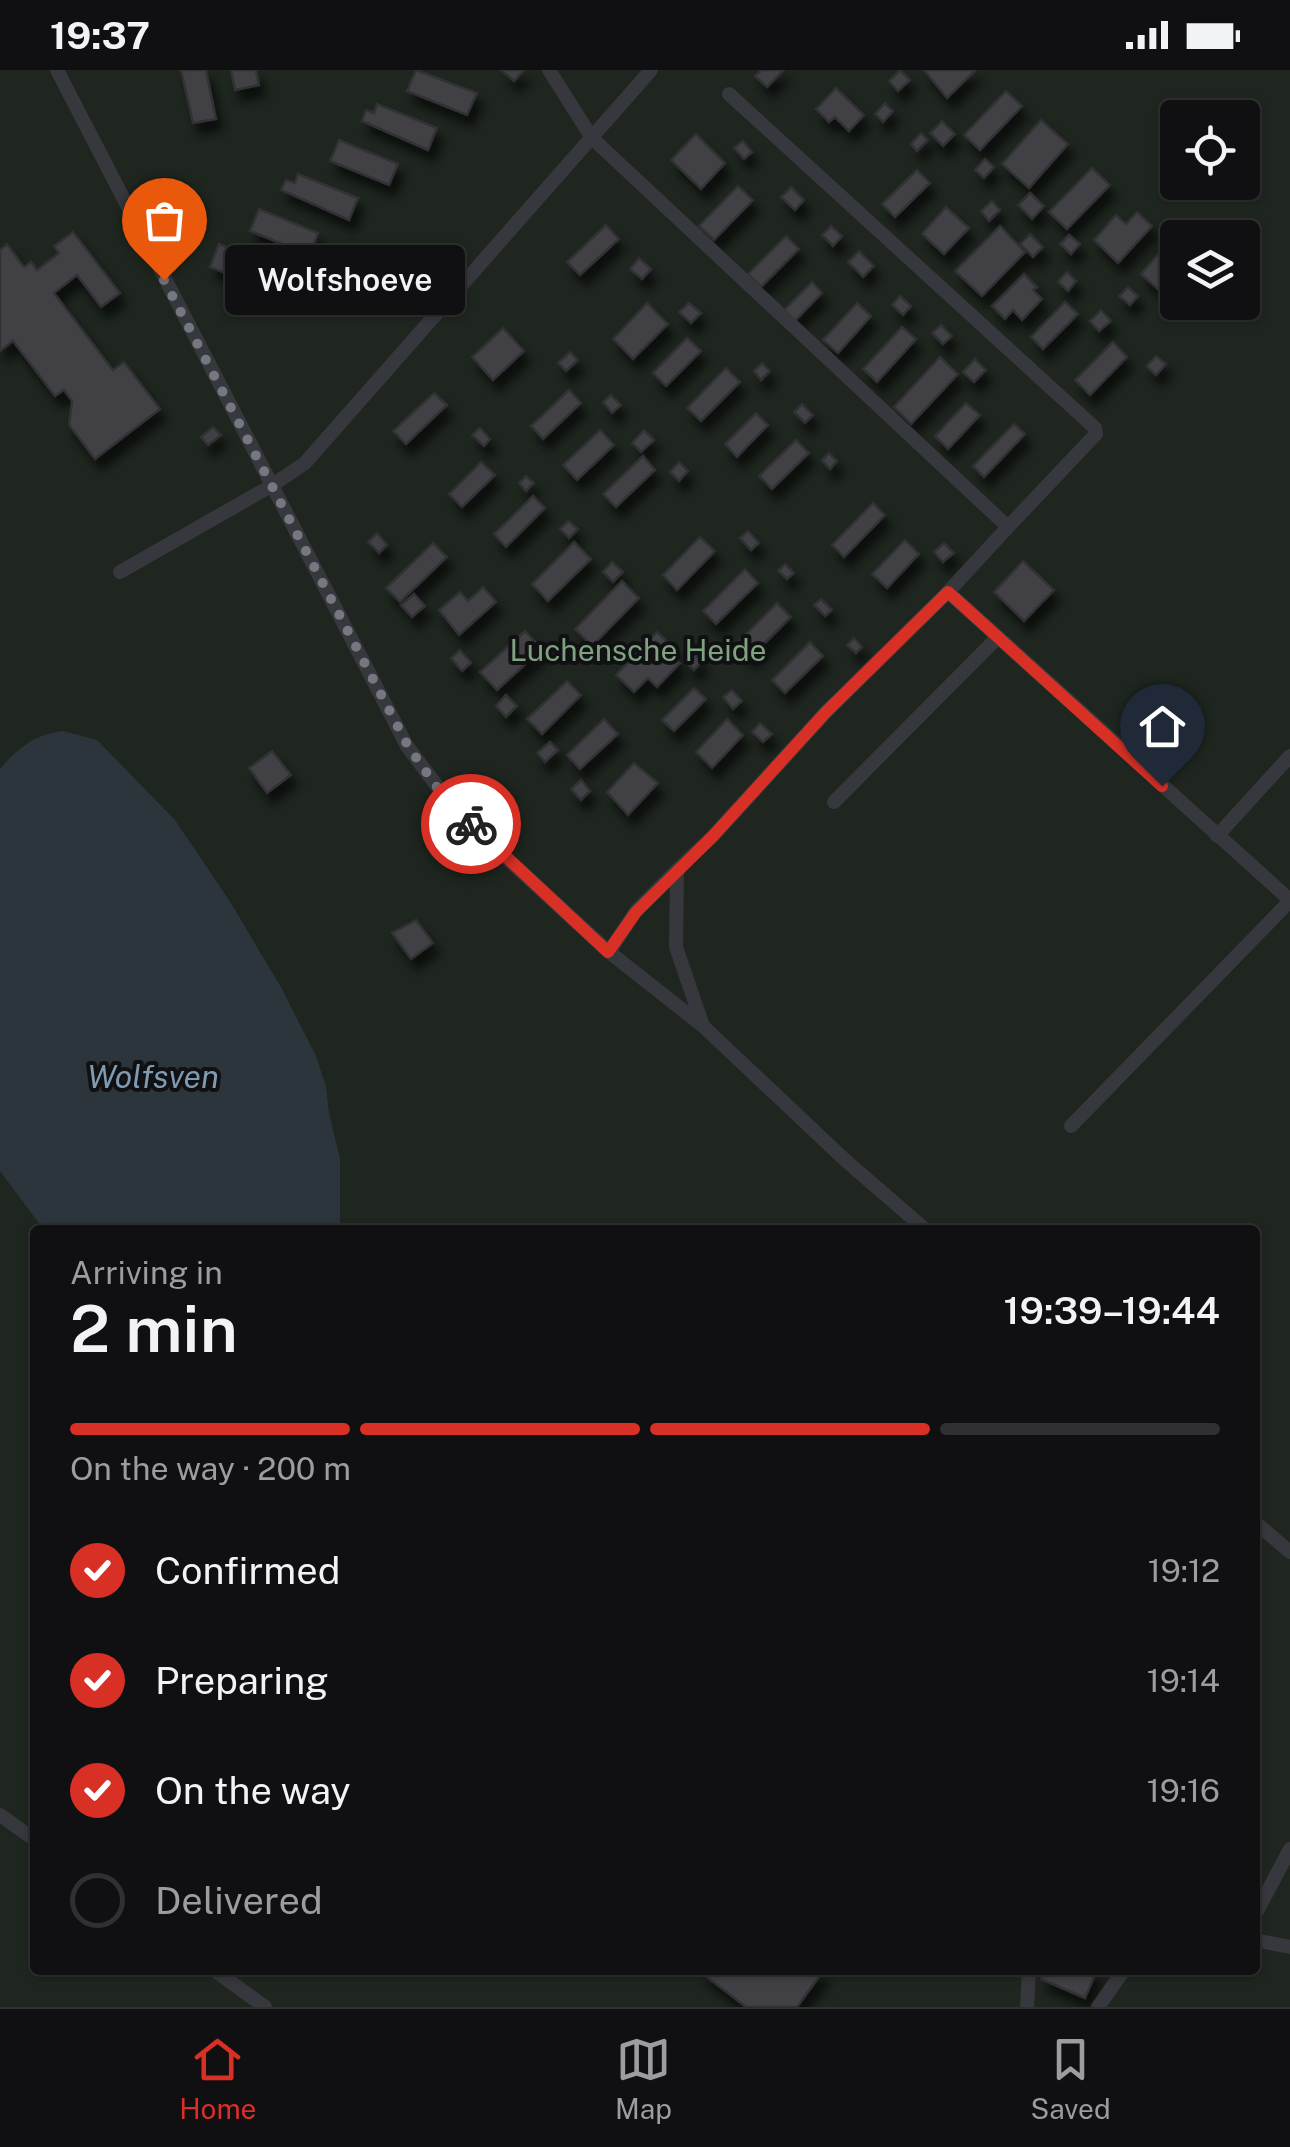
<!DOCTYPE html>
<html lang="en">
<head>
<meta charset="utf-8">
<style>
	body { margin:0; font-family:"Public Sans",sans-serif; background:#19191b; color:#f1f3f6; height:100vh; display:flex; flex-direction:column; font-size:38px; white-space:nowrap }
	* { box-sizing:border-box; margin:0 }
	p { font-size:32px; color:#9c9d9f }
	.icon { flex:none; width:55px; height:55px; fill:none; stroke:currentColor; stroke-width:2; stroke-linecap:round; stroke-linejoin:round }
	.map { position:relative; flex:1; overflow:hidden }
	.details { position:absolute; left:30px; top:1155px; width:1230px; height:750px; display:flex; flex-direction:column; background:#101012; border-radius:10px; box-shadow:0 2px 8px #0004,0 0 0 2px #303032 }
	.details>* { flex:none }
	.buttons { position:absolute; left:1160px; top:30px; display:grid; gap:20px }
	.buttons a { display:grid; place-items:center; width:100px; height:100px; border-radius:10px; background:#101012; box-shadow:0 2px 8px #0004,0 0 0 2px #303032; font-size:50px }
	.pin { position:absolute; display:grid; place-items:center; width:85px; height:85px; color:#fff; margin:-102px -42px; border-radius:50% 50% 50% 0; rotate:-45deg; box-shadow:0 0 10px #0007 }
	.pin .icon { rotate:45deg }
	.courier { position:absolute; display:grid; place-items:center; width:100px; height:100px; margin:-50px; border:8px solid #d93025; border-radius:50%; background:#fff; color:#222; box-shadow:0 2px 12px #0007 }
	.bubble { position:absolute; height:70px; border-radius:10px; background:#101012; box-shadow:0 2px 8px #0004,0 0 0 2px #303032; font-size:32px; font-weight:600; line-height:70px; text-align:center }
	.overview em { font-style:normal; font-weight:600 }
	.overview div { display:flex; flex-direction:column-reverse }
	.overview { display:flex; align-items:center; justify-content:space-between; height:170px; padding:0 40px }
	h1 { font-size:65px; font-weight:600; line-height:75px }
	.bar { display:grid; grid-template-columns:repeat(4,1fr); gap:15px 10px; align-content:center; height:120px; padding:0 40px }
	.bar i { height:12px; border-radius:8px; background:#303032 }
	.bar .current { background:#d93025 }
	.bar p { grid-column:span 4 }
	ol { padding:0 40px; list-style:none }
	li { display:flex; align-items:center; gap:30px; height:110px }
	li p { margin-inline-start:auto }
	li .icon { padding:10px; border-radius:50%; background:#d93025; color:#fff; stroke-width:4 }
	li:last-child { color:#9c9d9f }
	li i { width:55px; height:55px; border:5px solid #303032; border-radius:50% }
	.status { display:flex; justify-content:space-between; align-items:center; height:70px; padding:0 50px; background:#101012; direction:ltr }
	.status svg { height:28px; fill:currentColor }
	.menu { display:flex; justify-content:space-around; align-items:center; height:140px; border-top:2px solid #303032; background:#101012; font-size:28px; color:#9c9d9f }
	.menu a { display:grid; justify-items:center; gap:5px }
	.menu .current { color:#d93025 }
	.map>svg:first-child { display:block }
	.green { fill:#1e261f; fill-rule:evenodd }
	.water { fill:#2c353c }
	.building { fill:#404145; stroke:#303034; stroke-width:2.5; filter:url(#shadow) }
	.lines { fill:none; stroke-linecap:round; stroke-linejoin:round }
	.service { stroke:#37383d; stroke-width:14 }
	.done { stroke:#757880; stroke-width:10; stroke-dasharray:0 18 }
	.route { stroke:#d93025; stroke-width:12 }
	.labels { text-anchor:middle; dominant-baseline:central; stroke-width:8; stroke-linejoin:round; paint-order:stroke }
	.park-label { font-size:30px; fill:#7fa381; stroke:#111113 }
	.water-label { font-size:32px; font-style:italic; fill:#7f9bb3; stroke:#111113 }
</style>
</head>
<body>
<div class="status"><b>19:37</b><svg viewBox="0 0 49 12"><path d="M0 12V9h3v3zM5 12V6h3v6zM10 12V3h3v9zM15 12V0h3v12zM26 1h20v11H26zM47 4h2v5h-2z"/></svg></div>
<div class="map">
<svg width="1290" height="1937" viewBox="0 0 1290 1937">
	<defs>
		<filter id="shadow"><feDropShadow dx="6" dy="11" stdDeviation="5" flood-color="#0009"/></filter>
	</defs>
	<rect width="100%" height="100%" fill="#161618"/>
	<path class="green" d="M0,0H1290V1937H0ZM1178,48H1242V112H1178ZM1178,168H1242V232H1178ZM35,1160H1255V1900H35Z"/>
	<path class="water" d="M63,661L97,670L175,750L229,830L282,919L315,984L326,1016L329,1043L340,1089V1160H44L0,1101V699C19,677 34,665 63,661Z"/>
	<g class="building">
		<path d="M181,0H206L216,49L193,53Z"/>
		<path d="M231,0H256L259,15L235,20Z"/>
		<path d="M416,0L477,23L467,45L407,21Z"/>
		<path d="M501,0H524L514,11Z"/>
		<path d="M761,0H784L767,17L755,6Z"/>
		<path d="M900,0L910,10L898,21L889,11Z"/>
		<path d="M924,0H976L947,28Z"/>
		<path d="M836,18L864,45L849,61L835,47L829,52L816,39Z"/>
		<path d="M1006,21L1022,36L980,80L964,65Z"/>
		<path d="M885,33L893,41L883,52L875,44Z"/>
		<path d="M377,34L437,58L428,80L362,51L366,40L374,43Z"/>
		<path d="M1041,50L1068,74L1029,118L1002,94Z"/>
		<path d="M942,51L955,64L943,76L930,63Z"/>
		<path d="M921,63L928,70L917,81L911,74Z"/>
		<path d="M696,64L725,93L701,119L671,90Z"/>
		<path d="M339,70L398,94L389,115L330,91Z"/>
		<path d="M743,71L752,82L744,89L734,78Z"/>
		<path d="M985,89L994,97L984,108L975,100Z"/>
		<path d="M1092,98L1110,115L1067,159L1049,142Z"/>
		<path d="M917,100L930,113L895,147L882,134Z"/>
		<path d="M298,104L358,128L349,150L281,120L286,110L295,113Z"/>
		<path d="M738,116L753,130L714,170L699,156Z"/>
		<path d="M791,117L804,130L795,140L781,127Z"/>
		<path d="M1030,123L1044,136L1032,149L1018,135Z"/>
		<path d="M992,131L1000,140L989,151L981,141Z"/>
		<path d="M946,137L969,158L944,184L922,164Z"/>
		<path d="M259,139L318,163L310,185L250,161Z"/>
		<path d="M1137,142L1152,156L1118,193L1094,170L1116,145L1126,154Z"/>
		<path d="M606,155L619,169L580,205L567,192Z"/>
		<path d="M831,156L842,166L833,176L822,165Z"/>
		<path d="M1000,156L1025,182L982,226L955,201Z"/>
		<path d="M73,162L120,223L101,237L77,205L54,223L113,300L124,292L160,339L95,389L69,355L72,331L64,320L55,326L13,271L0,281V180L7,174L24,197L31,192L37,200L59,183L54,176Z"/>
		<path d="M1030,164L1043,177L1033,187L1020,174Z"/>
		<path d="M1069,165L1080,174L1071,184L1060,174Z"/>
		<path d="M786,166L799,179L761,217L748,204Z"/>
		<path d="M1171,170L1178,176V188L1165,202L1174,210L1162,223L1141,204Z"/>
		<path d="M219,174L279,198L270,220L210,197Z"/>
		<path d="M859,181L874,196L863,207L848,192Z"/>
		<path d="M639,188L651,199L642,209L630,199Z"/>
		<path d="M1067,202L1076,211L1068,221L1058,212Z"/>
		<path d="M1024,204L1037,217L1033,220L1042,229L1022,250L1013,240L1005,249L992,236Z"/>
		<path d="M812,212L822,223L794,252L783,241Z"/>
		<path d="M1128,217L1138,226L1130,235L1119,226Z"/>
		<path d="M900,226L911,236L903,245L892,235Z"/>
		<path d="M1065,232L1078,244L1043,279L1031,267Z"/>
		<path d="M647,233L668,254L633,289L613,269Z"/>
		<path d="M689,233L701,243L691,253L679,242Z"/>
		<path d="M857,233L871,246L838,283L823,270Z"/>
		<path d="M1101,240L1111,251L1099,261L1090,251Z"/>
		<path d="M941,255L952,266L943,274L932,263Z"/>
		<path d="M902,257L916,269L877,312L863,299Z"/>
		<path d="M503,258L524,281L493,310L472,287Z"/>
		<path d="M687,268L701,281L666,316L653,303Z"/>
		<path d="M1113,272L1127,287L1090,325L1075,310Z"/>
		<path d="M570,282L578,290L566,301L558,293Z"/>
		<path d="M1156,286L1166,294L1156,305L1146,296Z"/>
		<path d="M940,287L958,304L911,354L894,337Z"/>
		<path d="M975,289L986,300L974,312L963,302Z"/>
		<path d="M762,293L770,301L761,310L754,301Z"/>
		<path d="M726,298L740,312L701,351L687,338Z"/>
		<path d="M569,320L581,333L543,369L531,356Z"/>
		<path d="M434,323L447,335L406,374L393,361Z"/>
		<path d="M611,325L621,335L612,343L603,332Z"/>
		<path d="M966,333L980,345L948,379L935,366Z"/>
		<path d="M802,334L813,345L805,353L794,342Z"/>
		<path d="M756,343L768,355L737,387L725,374Z"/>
		<path d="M1014,354L1025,364L984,407L973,396Z"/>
		<path d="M213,357L221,365L208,375L201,367Z"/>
		<path d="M480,358L490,369L484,376L472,365Z"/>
		<path d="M600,360L614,375L577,410L563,395Z"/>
		<path d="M644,360L654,370L641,382L632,373Z"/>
		<path d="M796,370L809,383L772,419L759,406Z"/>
		<path d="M829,383L837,391L830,399L822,390Z"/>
		<path d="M643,386L655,400L616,437L603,424Z"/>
		<path d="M481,392L495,405L462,437L449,424Z"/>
		<path d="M679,392L688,401L679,411L670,402Z"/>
		<path d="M526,406L534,413L526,421L519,413Z"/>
		<path d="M533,426L545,438L506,477L494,464Z"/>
		<path d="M873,433L885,445L844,487L832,475Z"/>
		<path d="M568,451L578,459L569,468L560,459Z"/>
		<path d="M748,461L759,473L751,480L740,468Z"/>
		<path d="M377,463L387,475L379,483L368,472Z"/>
		<path d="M700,467L715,481L677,520L663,505Z"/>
		<path d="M905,470L919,484L887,518L872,504Z"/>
		<path d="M574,472L591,489L548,531L532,514Z"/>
		<path d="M433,473L447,487L400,532L386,518Z"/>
		<path d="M944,473L954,483L943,492L934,482Z"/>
		<path d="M1023,491L1054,520L1024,551L994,522Z"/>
		<path d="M612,492L623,502L613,512L603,502Z"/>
		<path d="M785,494L794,503L787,509L778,501Z"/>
		<path d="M745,499L758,513L716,554L703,541Z"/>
		<path d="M622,511L639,528L592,576L575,559Z"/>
		<path d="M483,517L496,532L459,565L439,540L460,522L468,531Z"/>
		<path d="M414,524L425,536L412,547L401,535Z"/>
		<path d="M821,529L832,540L825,546L814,535Z"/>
		<path d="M777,533L791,547L750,588L736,574Z"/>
		<path d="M525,561L542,579L497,620L480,602Z"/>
		<path d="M657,562L676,580L671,585L680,593L657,617L648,608L634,622L616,605Z"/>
		<path d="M854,568L862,577L856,583L847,575Z"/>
		<path d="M810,572L823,586L785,623L772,610Z"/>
		<path d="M460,580L471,593L462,601L451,588Z"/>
		<path d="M694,583L702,591L694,600L686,592Z"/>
		<path d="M567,611L581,625L542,664L527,649Z"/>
		<path d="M694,618L706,629L674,661L662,650Z"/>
		<path d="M732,620L742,631L733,639L723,627Z"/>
		<path d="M506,625L517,636L506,647L496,636Z"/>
		<path d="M604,649L618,664L580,699L567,685Z"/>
		<path d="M727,649L743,665L712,698L696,682Z"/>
		<path d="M760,653L772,664L763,672L752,662Z"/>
		<path d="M550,672L558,680L545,692L537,683Z"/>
		<path d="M272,681L291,705L267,723L249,698Z"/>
		<path d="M634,693L658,713L628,745L607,722Z"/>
		<path d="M581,710L590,721L581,730L571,719Z"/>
		<path d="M416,850L433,873L411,889L392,863Z"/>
		<path d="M698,1900H824L797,1937H746Z"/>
		<path d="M1045,1900H1097L1085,1928L1041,1909Z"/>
	</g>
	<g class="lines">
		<g class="service">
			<path d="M57,0L407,676L437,716L479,763L609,882L703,956L845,1090L926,1160"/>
			<path d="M549,0L592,68L1008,457L948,522L1290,830"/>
			<path d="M729,24L1095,358L1096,364L1008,457"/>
			<path d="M120,502L271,416L305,393L651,0"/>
			<path d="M834,732L998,567"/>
			<path d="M1217,766L1290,686"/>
			<path d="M609,882L636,841L677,800"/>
			<path d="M703,956L676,877L677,800L713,766L826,642L948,522"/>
			<path d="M1071,1056L1290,831"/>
			<path d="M1255,1452L1290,1482"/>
			<path d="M0,1745L35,1770"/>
			<path d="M1255,1845L1290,1779"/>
			<path d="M1255,1870L1290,1877"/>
			<path d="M214,1900L265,1937"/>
			<path d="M1027,1937L1029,1900"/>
			<path d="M1098,1937L1124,1900"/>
		</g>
	</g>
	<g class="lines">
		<path class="done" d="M164,210L408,676L436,716L471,754"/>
		<path class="route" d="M471,754L608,882L636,842L713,766L826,642L948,522L1162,716"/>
	</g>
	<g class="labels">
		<g class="park-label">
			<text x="638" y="580">Luchensche Heide</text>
		</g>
		<g class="water-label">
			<text x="153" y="1006">Wolfsven</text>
		</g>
	</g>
</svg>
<div class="buttons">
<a><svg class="icon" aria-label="locate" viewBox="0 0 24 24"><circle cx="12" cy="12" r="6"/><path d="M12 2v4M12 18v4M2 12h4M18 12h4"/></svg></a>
<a><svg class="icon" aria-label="layers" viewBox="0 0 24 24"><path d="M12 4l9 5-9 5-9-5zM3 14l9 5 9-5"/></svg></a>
</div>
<div class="pin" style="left:164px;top:210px;background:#ea580c"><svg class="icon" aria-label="bag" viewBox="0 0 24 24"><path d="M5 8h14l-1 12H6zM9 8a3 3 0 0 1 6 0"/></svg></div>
<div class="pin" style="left:1162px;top:716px;background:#1f2937"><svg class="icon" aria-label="home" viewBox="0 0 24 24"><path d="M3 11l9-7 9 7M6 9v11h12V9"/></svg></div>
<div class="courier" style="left:471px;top:754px"><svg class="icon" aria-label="bike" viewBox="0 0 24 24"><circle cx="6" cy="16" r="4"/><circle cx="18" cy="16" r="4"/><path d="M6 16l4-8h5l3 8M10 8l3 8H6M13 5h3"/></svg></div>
<div class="bubble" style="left:225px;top:175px;width:240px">Wolfshoeve</div>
<section class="details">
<div class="overview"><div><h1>2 min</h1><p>Arriving in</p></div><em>19:39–19:44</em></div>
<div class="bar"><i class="current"></i><i class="current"></i><i class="current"></i><i></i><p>On the way · 200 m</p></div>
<ol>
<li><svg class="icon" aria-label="check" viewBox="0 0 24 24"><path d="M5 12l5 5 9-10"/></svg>Confirmed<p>19:12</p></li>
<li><svg class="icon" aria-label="check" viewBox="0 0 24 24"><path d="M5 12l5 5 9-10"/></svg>Preparing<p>19:14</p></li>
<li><svg class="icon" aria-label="check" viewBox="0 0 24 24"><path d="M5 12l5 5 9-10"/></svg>On the way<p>19:16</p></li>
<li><i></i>Delivered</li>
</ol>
</section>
</div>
<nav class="menu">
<a class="current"><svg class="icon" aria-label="home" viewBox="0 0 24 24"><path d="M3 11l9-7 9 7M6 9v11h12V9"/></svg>Home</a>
<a><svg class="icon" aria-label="map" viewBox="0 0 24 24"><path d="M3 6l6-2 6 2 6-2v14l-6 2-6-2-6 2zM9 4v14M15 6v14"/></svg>Map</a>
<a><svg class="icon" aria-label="saved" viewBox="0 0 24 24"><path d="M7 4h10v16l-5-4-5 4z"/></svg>Saved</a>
</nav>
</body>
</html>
